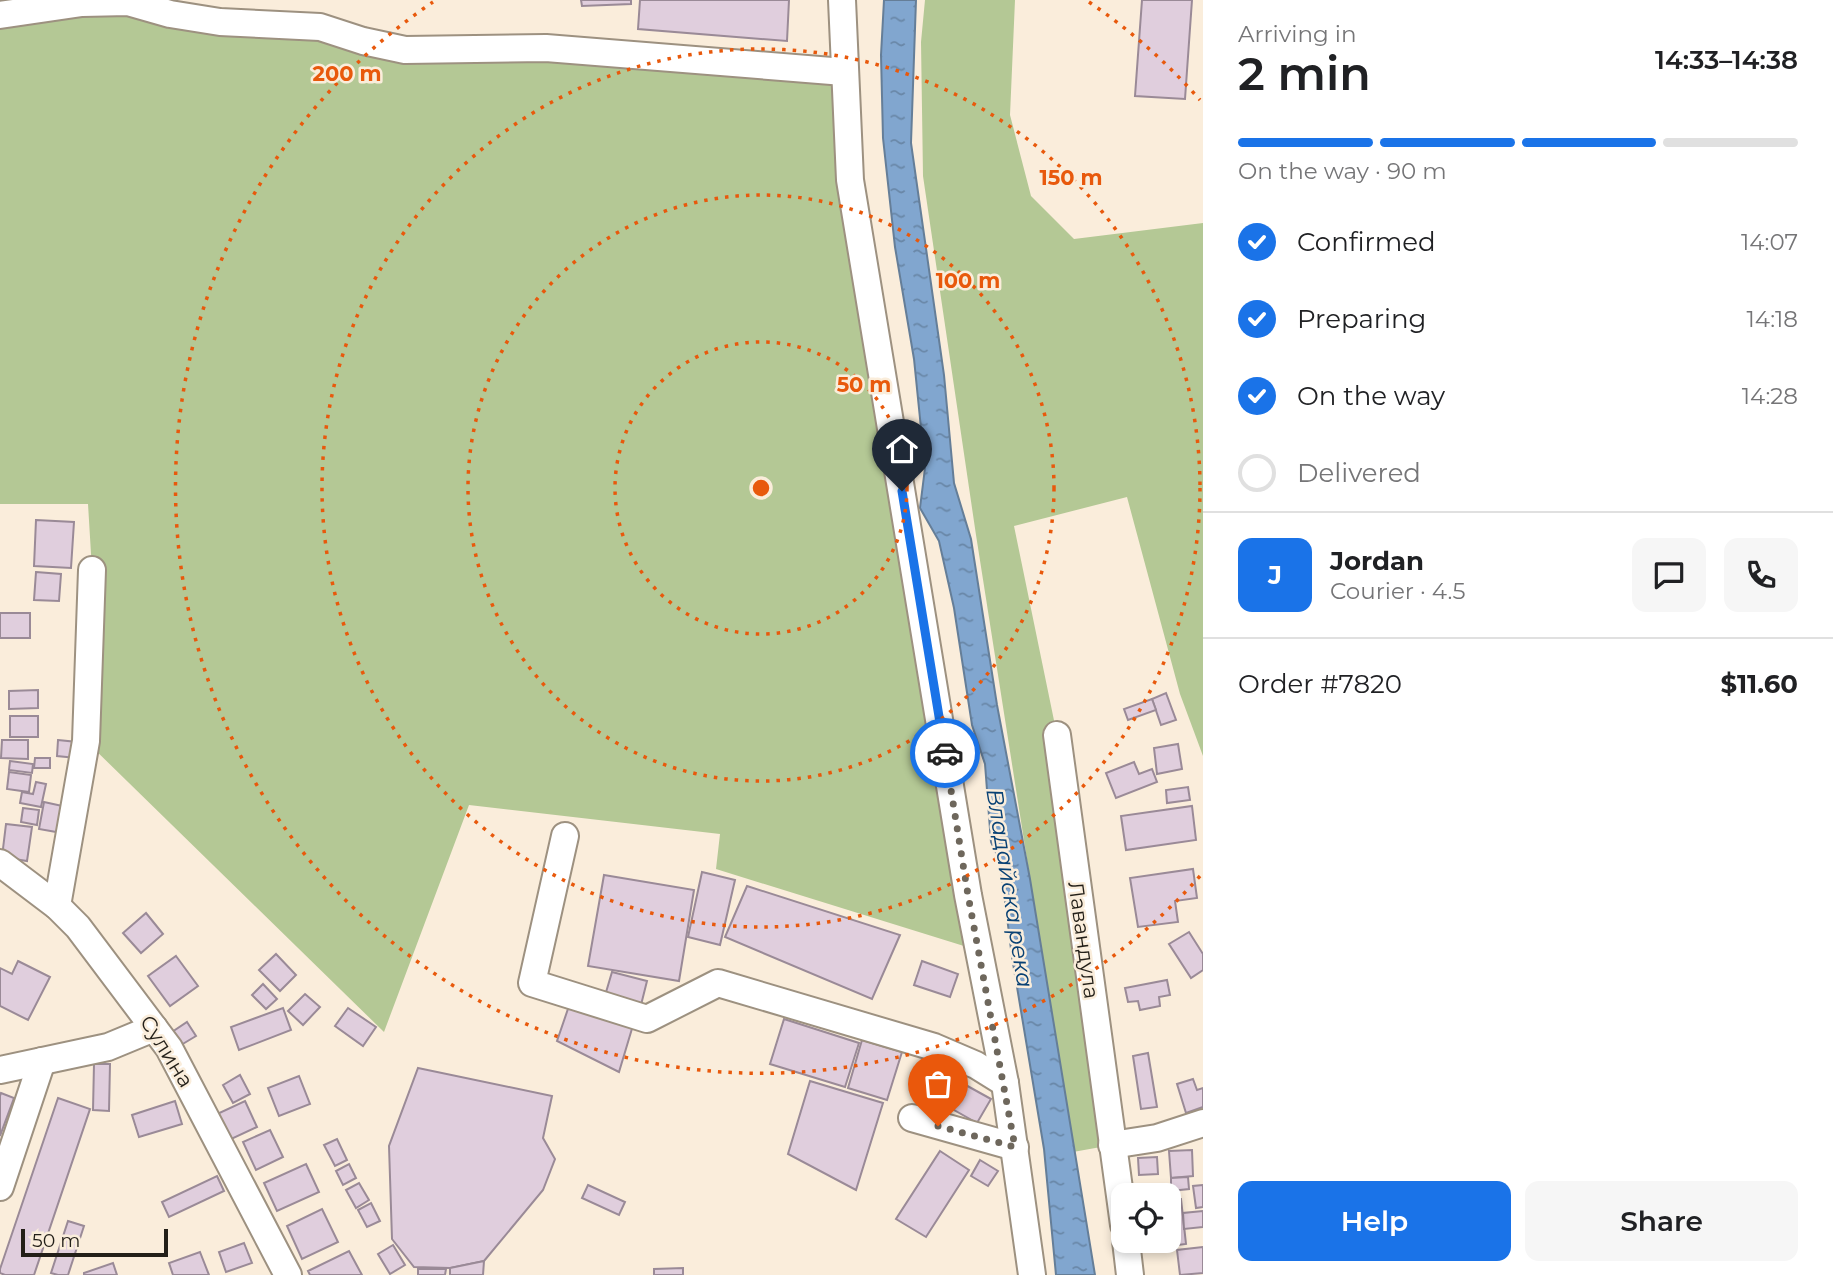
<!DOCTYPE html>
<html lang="en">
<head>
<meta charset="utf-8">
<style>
	body { margin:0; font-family:Montserrat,sans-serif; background:#f6f6f6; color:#202124; height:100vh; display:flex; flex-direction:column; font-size:26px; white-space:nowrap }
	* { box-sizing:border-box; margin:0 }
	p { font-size:23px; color:#757577 }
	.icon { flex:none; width:38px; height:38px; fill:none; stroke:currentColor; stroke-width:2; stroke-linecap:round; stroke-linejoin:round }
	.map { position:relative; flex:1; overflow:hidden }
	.side { display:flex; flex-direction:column; background:#fff; width:630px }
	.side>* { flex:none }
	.buttons { position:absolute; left:1111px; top:1183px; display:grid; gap:14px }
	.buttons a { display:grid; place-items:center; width:70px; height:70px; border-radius:14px; background:#fff; box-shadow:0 4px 10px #0003; font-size:35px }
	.scale { position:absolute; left:21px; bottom:18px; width:147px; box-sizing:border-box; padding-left:7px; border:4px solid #231f18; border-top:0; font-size:19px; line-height:24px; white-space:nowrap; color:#231f18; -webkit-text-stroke:5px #faeddb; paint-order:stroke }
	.pin { position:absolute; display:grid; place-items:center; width:60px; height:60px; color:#fff; margin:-72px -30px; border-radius:50% 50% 50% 0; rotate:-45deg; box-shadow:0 0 7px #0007 }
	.pin .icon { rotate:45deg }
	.courier { position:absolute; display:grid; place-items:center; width:70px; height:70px; margin:-35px; border:5px solid #1a73e8; border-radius:50%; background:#fff; color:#222; box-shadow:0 2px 9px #0007 }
	.head em { font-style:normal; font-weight:600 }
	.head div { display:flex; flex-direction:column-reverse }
	.head { display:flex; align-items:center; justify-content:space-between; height:119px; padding:0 35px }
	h1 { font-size:46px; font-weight:600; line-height:52px }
	.bar { display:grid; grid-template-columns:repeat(4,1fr); gap:10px 7px; align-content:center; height:84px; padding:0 35px }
	.bar i { height:9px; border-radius:5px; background:#e0e0e0 }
	.bar .active { background:#1a73e8 }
	.bar p { grid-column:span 4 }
	.line { display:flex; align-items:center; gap:18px; padding:0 35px; border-top:2px solid #e0e0e0 }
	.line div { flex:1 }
	.round { display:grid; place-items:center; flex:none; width:74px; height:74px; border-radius:14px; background:#f6f6f6 }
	ol { padding:0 35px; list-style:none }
	li { display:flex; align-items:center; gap:21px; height:77px }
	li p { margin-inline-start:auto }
	li .icon { padding:7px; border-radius:50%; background:#1a73e8; color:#fff; stroke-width:4 }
	li:last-child { color:#757577 }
	li i { width:38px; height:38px; border:4px solid #e0e0e0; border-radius:50% }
	.primary-button { display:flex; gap:14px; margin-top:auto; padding:14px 35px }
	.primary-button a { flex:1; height:80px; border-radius:14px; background:#1a73e8; color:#fff; font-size:28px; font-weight:600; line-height:80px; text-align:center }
	.primary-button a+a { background:#f6f6f6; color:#202124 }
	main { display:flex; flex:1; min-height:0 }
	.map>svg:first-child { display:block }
	.green { fill:#b4c895 }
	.water { fill:url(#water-ripples); stroke:#657e98; stroke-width:2 }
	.building { fill:#e0cedd; stroke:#9a8a97; stroke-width:2 }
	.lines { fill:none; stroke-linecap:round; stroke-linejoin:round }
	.minor-casing { stroke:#9d9180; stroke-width:30 }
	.minor { stroke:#fff; stroke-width:26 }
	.done { stroke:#6e675c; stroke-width:7; stroke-dasharray:0 12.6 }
	.route { stroke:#1a73e8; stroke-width:9 }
	.ring { fill:none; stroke:#e8590c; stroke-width:3.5; stroke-dasharray:3.5 7 }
	.labels { text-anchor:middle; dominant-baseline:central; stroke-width:5; stroke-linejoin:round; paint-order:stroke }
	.street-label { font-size:21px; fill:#231f18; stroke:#faeddb }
	.water-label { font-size:23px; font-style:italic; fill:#084174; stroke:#faeddb }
	.centre { fill:#e8590c; stroke:#faeddb; stroke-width:3.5 }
	.ring-label { font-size:21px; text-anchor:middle; font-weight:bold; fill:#e8590c; stroke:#faeddb; stroke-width:5; stroke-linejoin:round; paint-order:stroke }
</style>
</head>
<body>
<main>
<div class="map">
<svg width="1203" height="1275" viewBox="0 0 1203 1275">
	<defs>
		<pattern id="water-ripples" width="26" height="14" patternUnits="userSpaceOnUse" patternTransform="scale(1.75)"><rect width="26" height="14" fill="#81a6cf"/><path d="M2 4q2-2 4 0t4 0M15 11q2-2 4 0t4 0" fill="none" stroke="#6987a7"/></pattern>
	</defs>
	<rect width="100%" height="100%" fill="#faeddb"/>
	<g class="green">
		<path d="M925,0H1015L1010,115L1031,196L1074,239L1203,223V756L1180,694L1127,497L1014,526L1057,735L1112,1145L1073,1152L976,535L923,176L921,42Z"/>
		<path d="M82,3L363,41L844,72L980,951L716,869L720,834L469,805L384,1032L86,741L92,570L88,504H0V15Z"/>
	</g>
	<path class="water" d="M884,0H916L911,143L944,375L954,483L971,539L997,705L1030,879L1095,1275H1056L1044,1149L1012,957L1000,861L991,842L985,764L972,725L954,608L939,541L920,508L925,468L914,359L895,247L883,138L881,55Z"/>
	<g class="building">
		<path d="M581,0H631V4L582,6Z"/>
		<path d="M640,0H789L787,41L638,29Z"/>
		<path d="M1142,0H1192L1185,99L1135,96Z"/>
		<path d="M36,520L74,522L71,568L34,566Z"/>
		<path d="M36,572L61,574L59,601L34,600Z"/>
		<rect x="0" y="613" width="30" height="25"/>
		<path d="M38,690V708L9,709V691Z"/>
		<path d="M1166,693L1176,720L1161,725L1152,699Z"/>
		<path d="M1152,699L1156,710L1128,720L1124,709Z"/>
		<rect x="10" y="716" width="28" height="21"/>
		<path d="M2,740H28V759L1,758Z"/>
		<path d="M58,740L77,742L76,758L57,756Z"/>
		<path d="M1178,744L1182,769L1157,774L1154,748Z"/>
		<path d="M35,758H50V768H34Z"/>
		<path d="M10,761L33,764L32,773L9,770Z"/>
		<path d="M1134,762L1139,774L1152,769L1157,782L1116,798L1106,773Z"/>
		<path d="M9,772L31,775L29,792L7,789Z"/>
		<path d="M36,782L46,784L41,807L20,803L22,792L33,794Z"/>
		<path d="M1188,787L1190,800L1167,803L1166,790Z"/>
		<path d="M44,802L67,807L62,833L39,829Z"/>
		<path d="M1192,806L1196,840L1126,850L1121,816Z"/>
		<path d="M23,808L39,810L37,825L21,822Z"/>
		<path d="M6,824L32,827L27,861L2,857Z"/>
		<path d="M1193,869L1197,898L1175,901L1178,922L1138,927L1130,878Z"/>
		<path d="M702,872L735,880L720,945L688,937Z"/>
		<path d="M604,875L694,890L679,981L588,966Z"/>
		<path d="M747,886L900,935L872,999L725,937Z"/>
		<path d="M146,913L163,934L141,953L123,933Z"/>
		<path d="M1189,932L1203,954V970L1191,978L1169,944Z"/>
		<path d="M276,954L296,975L280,991L259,970Z"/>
		<path d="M176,956L198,986L170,1006L148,976Z"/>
		<path d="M18,961L50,977L28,1020L0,1006V968L12,974Z"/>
		<path d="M922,961L958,974L950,997L914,985Z"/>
		<path d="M612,972L647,981L640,1009L604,999Z"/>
		<path d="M1167,980L1170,995L1159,997L1160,1006L1140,1010L1138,1001L1128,1002L1125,988Z"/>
		<path d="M263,984L277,999L266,1009L252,995Z"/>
		<path d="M305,994L320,1007L303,1025L288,1011Z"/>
		<path d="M570,1003L634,1022L619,1072L557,1041Z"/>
		<path d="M283,1008L291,1030L239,1050L231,1027Z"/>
		<path d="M348,1008L376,1027L363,1046L335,1026Z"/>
		<path d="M784,1019L859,1043L845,1087L770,1064Z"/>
		<path d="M187,1022L196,1036L181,1045L172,1032Z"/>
		<path d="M862,1040L902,1052L887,1100L848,1088Z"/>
		<path d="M1148,1053L1157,1107L1141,1109L1133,1056Z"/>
		<path d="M94,1064H110L109,1111L93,1110Z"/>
		<path d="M418,1068L552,1096L543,1138L555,1159L543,1190L484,1261L450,1268L414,1267L392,1239L389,1146Z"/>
		<path d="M240,1075L250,1094L233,1103L223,1085Z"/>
		<path d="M299,1076L310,1104L279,1116L268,1088Z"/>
		<path d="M953,1078L991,1099L977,1123L940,1102Z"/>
		<path d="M1193,1079L1197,1090L1203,1088V1107L1186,1113L1177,1084Z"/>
		<path d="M810,1081L883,1103L856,1190L788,1154Z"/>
		<path d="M1,1093L14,1098L0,1136V1096Z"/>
		<path d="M58,1098L90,1109L34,1275H5L0,1273V1269Z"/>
		<path d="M175,1101L182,1124L139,1137L132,1115Z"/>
		<path d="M245,1101L257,1127L227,1141L215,1115Z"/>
		<path d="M270,1130L283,1157L256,1170L243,1142Z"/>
		<path d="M337,1139L347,1160L335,1166L324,1145Z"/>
		<path d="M1192,1150L1193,1176L1171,1178L1169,1151Z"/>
		<path d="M940,1151L969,1170L926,1237L896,1219Z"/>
		<path d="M1157,1157L1158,1174L1139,1175L1138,1158Z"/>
		<path d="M980,1160L998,1171L988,1186L971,1176Z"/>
		<path d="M306,1164L319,1192L277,1211L264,1183Z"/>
		<path d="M349,1164L356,1178L343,1185L336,1171Z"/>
		<path d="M217,1176L224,1191L169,1217L162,1202Z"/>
		<path d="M1188,1177L1189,1189L1171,1191V1178Z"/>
		<path d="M359,1183L369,1200L356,1208L346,1190Z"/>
		<path d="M588,1185L625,1202L619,1215L582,1198Z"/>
		<path d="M1203,1185V1207L1196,1208L1193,1186Z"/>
		<path d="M1181,1199L1186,1244L1155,1248V1241H1169V1200Z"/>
		<path d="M371,1203L380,1221L367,1227L358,1210Z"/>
		<path d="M322,1209L338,1242L302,1259L287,1226Z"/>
		<path d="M1203,1211V1227L1184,1229L1183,1213Z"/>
		<path d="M68,1221L84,1226L68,1275H58L51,1273Z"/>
		<path d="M244,1243L252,1263L226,1272L219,1252Z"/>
		<path d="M393,1245L405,1265L390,1274L378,1254Z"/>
		<path d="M1203,1247V1273L1180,1275L1177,1250Z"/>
		<path d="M349,1251L362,1275H310L308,1271Z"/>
		<path d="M200,1252L209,1275H173L169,1263Z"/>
		<path d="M484,1261L483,1275H450V1268Z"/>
		<path d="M113,1263L117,1275H84V1273Z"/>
		<path d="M683,1268V1275H654V1269Z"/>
		<path d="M418,1269H446L445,1275H418Z"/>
	</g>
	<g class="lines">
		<g class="minor-casing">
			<g id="minor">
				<path d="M842,0L850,180L968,895L1005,1083L1032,1275"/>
				<path d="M0,15L82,3L128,2L170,14L220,22L320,27L363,41L405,50L546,48L844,72"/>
				<path d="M1057,735L1124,1225"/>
				<path d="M565,836L532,983L647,1019L718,983L934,1047L976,1065L1005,1083"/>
				<path d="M0,863L57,906L78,927L169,1048L288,1275"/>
				<path d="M57,906L86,741L92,570"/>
				<path d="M0,1070L108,1047L154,1028"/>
				<path d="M912,1118L1015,1147"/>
				<path d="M1112,1145L1157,1138L1203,1123"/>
				<path d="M0,1187L42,1061"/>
				<path d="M1126,1241L1130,1275"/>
			</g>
		</g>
		<use href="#minor" class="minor"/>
	</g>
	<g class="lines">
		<path class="done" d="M938,1126L1015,1147L968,895L945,753"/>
		<path class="route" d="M902,491L945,753"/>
	</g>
	<g class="ring">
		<circle cx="761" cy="488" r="146"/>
		<circle cx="761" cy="488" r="293"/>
		<circle cx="761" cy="488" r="439"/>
		<path d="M1200 876A586 586 0 1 1 433 2M1089 2A586 586 0 0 1 1200 100"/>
	</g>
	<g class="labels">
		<g class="street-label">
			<text transform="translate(1084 940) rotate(82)">Лавандула</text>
			<text transform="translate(167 1051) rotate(58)">Сулина</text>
		</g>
		<g class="water-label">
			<text transform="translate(1010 888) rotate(81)">Владайска река</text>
		</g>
	</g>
	<circle cx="761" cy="488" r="10" class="centre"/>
	<g class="ring-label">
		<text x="347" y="81">200 m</text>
		<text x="1071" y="185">150 m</text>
		<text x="968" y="288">100 m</text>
		<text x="864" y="392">50 m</text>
	</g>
</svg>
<div class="buttons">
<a><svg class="icon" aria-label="locate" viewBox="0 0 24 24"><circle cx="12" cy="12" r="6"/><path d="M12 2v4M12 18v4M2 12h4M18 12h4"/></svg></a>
</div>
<div class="scale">50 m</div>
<div class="pin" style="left:938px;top:1126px;background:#ea580c"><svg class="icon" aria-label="bag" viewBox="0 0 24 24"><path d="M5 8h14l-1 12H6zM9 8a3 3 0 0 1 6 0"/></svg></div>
<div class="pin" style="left:902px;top:491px;background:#1f2937"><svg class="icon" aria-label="home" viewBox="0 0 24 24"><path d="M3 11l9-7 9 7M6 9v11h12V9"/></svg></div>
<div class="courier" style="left:945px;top:753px"><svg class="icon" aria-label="car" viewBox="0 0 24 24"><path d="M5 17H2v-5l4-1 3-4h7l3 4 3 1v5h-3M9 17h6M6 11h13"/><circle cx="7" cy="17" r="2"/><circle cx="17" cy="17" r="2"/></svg></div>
</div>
<section class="side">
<div class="head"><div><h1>2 min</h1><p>Arriving in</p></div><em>14:33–14:38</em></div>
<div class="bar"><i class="active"></i><i class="active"></i><i class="active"></i><i></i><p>On the way · 90 m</p></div>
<ol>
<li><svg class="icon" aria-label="check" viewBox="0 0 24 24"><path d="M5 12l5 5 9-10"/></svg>Confirmed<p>14:07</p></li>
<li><svg class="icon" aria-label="check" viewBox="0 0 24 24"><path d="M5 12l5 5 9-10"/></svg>Preparing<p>14:18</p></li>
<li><svg class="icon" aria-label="check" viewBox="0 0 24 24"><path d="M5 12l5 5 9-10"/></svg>On the way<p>14:28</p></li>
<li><i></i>Delivered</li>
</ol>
<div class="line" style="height:126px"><b class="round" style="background:#1a73e8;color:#fff">J</b><div><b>Jordan</b><p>Courier · 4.5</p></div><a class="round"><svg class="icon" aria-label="chat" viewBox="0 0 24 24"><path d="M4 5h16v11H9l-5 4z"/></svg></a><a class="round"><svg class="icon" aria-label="phone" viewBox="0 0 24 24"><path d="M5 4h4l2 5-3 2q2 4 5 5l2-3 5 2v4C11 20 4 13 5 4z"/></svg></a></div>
<div class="line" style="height:91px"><div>Order #7820</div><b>$11.60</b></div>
<div class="primary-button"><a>Help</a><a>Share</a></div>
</section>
</main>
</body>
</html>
